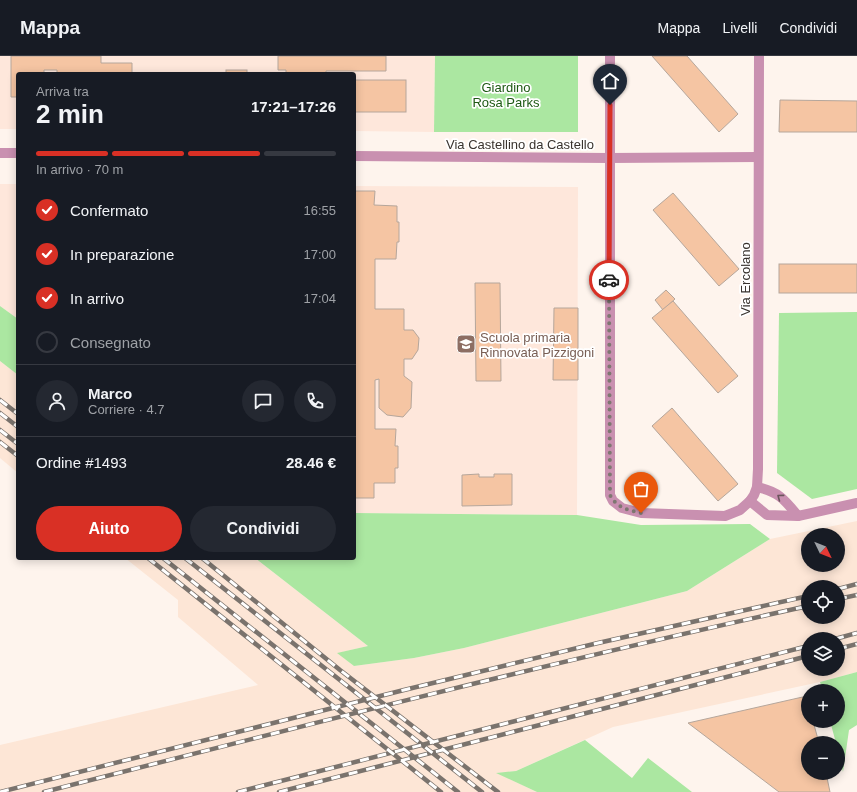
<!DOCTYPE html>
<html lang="it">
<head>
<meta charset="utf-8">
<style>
	body { margin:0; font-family:Arial,sans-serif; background:#242831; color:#f1f3f6; height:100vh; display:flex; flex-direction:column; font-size:15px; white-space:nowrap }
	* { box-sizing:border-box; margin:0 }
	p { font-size:13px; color:#9ea1a6 }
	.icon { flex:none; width:22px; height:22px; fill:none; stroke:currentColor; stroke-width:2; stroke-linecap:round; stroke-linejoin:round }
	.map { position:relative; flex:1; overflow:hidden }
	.sheet { position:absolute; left:16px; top:16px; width:340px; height:488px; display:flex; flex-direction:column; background:#171b24; border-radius:4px; box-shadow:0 2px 10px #0003 }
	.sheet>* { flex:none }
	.needle { width:26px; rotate:133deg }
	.tools { position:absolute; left:801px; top:472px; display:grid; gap:8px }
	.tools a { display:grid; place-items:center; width:44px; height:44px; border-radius:50%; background:#171b24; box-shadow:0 2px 10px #0003; font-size:20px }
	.pin { position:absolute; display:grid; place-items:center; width:34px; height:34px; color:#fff; margin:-41px -17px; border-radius:50% 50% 50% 0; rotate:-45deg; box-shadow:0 0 4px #0007 }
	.pin .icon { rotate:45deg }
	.courier { position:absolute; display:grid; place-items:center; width:40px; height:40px; margin:-20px; border:3px solid #d93025; border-radius:50%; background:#fff; color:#222; box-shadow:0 1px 5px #0007 }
	.summary em { font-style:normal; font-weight:800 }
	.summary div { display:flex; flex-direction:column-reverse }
	.summary { display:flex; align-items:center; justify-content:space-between; height:68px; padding:0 20px }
	h1 { font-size:26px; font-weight:800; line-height:30px }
	.bar { display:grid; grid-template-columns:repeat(4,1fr); gap:6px 4px; align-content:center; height:48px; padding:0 20px }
	.bar i { height:5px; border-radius:3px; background:#363941 }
	.bar .on { background:#d93025 }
	.bar p { grid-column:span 4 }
	.line { display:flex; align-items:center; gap:10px; padding:0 20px; border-top:1px solid #363941 }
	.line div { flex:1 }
	.round { display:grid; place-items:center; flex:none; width:42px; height:42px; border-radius:21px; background:#242831 }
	ol { padding:0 20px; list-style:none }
	li { display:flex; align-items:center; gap:12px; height:44px }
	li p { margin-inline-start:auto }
	li .icon { padding:4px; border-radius:50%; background:#d93025; color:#fff; stroke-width:4 }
	li:last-child { color:#9ea1a6 }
	li i { width:22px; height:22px; border:2px solid #363941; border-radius:50% }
	.primary-button { display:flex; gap:8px; margin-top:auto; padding:8px 20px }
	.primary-button a { flex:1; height:46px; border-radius:24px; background:#d93025; color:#fff; font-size:16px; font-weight:800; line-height:46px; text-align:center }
	.primary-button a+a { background:#242831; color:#f1f3f6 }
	header { display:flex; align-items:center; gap:24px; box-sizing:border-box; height:56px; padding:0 20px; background:#171b24; border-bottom:1px solid #363941 }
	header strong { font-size:19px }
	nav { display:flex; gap:22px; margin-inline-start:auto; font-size:14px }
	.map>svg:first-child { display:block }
	.built { fill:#fde6d6; fill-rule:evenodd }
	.education { fill:#fee7db }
	.green { fill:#abe7a1 }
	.building { fill:#f5c5a3; stroke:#b5a69b }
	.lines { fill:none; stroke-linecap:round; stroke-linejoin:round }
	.minor { stroke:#c990b0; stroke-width:10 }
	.rail-casing { stroke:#7a736d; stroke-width:4.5 }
	.rail { stroke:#fff; stroke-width:3; stroke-dasharray:9; stroke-linecap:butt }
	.oneway { stroke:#6b545c }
	.done { stroke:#7e7771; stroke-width:4; stroke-dasharray:0 7.2 }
	.route { stroke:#d93025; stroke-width:5 }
	.labels { text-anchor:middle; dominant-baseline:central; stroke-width:3.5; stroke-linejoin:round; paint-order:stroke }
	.park-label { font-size:13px; fill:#1d5913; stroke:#fff }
	.street-label { font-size:13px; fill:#39332e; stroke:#fff }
	.education-label { font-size:13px; fill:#785e54; stroke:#fff; text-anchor:start }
</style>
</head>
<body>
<header>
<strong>Mappa</strong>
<nav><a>Mappa</a><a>Livelli</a><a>Condividi</a></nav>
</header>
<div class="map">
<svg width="857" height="736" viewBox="0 0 857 736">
	<rect width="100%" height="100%" fill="#fef4ed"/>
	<g class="built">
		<path d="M0,305L18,319V417L0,402Z"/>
		<path d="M857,465V616L820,626L613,671L516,715L497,717L537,736H0V689L258,629L178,561V544L125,502H255L368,590L338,597L354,610L414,602L464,592L687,535L770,483ZM808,479H838V509H808ZM808,531H838V561H808ZM808,583H838V613H808Z"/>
	</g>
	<g class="education">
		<path d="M0,0H435L434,76L354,75V18H18V73H0Z"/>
		<path d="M0,128H18V263L0,250Z"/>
		<path d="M354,130L578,131L577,459L354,457Z"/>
	</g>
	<g class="green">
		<path d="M435,0H578V76H434Z"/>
		<path d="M0,250L18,263V319L0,305Z"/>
		<path d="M857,256V433L812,443L777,417L779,257Z"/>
		<path d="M354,457L577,459L641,469L750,468L770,483L687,535L464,592L414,602L354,610L337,597L368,590L255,502H354Z"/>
		<path d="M857,616V669L849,674L843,716L838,696V687H836L830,665H838V635H823L820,626Z"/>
		<path d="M585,684L632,722L648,702L692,736H537L496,717L516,715Z"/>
	</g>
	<g class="building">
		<path d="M11,0H101V7H132V18H57V14H44V18H18V41H11Z"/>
		<path d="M278,0H386V15H326V18H286V14H278Z"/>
		<path d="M652,0H687L738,58L719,76Z"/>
		<rect x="226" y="14" width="21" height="4"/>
		<rect x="354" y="24" width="52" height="32"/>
		<path d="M780,44L857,45V76H779Z"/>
		<path d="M354,135H375L374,149L397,150V166H399V186H397L396,203H375V253H404V274H413L419,282L418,294L412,303H404V320L412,326L411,352L403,361L387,359L379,352V323L375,324V373H396L395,390H398V412H395V427H374V442H354Z"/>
		<path d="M673,137L739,213L719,230L653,154Z"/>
		<rect x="779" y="208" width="78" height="29"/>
		<path d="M475,227H500L501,325H476Z"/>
		<path d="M666,234L675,243L663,254L655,244Z"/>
		<path d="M673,245L738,320L718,337L652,262Z"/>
		<path d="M554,252H578V324H553Z"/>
		<path d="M672,352L738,428L718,445L652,370Z"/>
		<path d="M479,418V421H494V418H512V449L462,450V419Z"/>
		<path d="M807,640L808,665H813L819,687H808V717H826L830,736H779L688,667Z"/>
	</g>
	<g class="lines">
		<g class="minor">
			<path d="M610,0V439L613,445L622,452L641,457L725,460L740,454L750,445L754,439L757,431L758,413L759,0"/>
			<path d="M0,97H18"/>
			<path d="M354,100L609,102L758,101"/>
			<path d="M757,431C779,436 784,443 798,460"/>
			<path d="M750,445L767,459L798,460L857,447"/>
		</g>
		<g class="rail-casing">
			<g id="rail">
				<path d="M0,344L18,358"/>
				<path d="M0,357L18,371"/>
				<path d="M0,374L18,388"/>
				<path d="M0,386L18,400"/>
				<path d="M148,502L441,736"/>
				<path d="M163,502L458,736"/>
				<path d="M185,502L482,736"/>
				<path d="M202,502L340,614L498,736"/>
				<path d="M838,533L857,528"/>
				<path d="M838,543L857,539"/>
				<path d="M835,583L857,577"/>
				<path d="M838,593L857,588"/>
				<path d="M0,736L404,634L598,587L808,540"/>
				<path d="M44,736C298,671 552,606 808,550"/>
				<path d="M238,736L808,590"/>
				<path d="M279,736L808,600"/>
			</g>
		</g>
		<use href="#rail" class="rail"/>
	</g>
	<defs><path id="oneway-chevron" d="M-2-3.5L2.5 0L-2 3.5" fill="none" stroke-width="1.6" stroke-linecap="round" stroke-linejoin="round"/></defs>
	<use class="oneway" href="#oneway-chevron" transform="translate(780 441) rotate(-143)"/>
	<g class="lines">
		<path class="done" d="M609,224L610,439C617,452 628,454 641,457"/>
		<path class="route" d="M609,224L610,49"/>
	</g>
	<defs>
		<g id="school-square" transform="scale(1)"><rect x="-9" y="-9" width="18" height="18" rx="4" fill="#8d6e63" stroke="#fff"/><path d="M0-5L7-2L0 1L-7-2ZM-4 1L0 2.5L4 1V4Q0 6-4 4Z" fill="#fff"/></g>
	</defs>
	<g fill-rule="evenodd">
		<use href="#school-square" x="466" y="288"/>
	</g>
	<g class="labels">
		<g class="park-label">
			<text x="506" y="31">Giardino<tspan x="506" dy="15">Rosa Parks</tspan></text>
		</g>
		<g class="street-label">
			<text x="520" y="88">Via Castellino da Castello</text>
			<text transform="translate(745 223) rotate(-90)">Via Ercolano</text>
		</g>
		<g class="education-label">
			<text x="480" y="281">Scuola primaria<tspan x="480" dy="15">Rinnovata Pizzigoni</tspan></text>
		</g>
	</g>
</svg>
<div class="tools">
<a><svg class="needle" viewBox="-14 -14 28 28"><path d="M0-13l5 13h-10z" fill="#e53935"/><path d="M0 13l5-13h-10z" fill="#9ea1a6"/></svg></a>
<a><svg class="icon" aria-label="locate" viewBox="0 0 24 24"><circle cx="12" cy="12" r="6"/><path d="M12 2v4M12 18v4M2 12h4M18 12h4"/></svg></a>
<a><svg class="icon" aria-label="layers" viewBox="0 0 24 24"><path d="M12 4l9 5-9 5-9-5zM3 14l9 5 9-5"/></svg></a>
<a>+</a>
<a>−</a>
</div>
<div class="pin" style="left:641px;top:457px;background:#ea580c"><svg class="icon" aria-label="bag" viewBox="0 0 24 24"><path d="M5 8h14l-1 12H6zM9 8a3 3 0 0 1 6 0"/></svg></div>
<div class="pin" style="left:610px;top:49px;background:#1f2937"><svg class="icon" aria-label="home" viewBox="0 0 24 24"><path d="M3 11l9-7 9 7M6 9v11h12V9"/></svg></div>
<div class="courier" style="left:609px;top:224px"><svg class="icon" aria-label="car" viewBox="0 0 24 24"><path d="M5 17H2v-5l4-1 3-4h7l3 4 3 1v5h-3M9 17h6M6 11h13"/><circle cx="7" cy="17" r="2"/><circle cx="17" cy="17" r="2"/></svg></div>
<section class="sheet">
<div class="summary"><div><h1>2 min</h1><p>Arriva tra</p></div><em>17:21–17:26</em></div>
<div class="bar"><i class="on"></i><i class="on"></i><i class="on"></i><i></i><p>In arrivo · 70 m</p></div>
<ol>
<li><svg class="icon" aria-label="check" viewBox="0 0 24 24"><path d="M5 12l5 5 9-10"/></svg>Confermato<p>16:55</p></li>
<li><svg class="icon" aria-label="check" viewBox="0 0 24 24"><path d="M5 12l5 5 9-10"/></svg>In preparazione<p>17:00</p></li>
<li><svg class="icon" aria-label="check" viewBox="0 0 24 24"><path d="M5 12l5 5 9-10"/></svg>In arrivo<p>17:04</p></li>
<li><i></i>Consegnato</li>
</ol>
<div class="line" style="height:72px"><a class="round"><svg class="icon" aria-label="person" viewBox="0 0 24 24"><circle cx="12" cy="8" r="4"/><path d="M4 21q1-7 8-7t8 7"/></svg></a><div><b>Marco</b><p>Corriere · 4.7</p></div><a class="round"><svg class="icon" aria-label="chat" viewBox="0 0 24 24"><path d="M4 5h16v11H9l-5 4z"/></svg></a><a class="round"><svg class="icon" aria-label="phone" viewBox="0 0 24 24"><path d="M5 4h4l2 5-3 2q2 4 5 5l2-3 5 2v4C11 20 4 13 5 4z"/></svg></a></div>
<div class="line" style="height:52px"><div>Ordine #1493</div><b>28.46 €</b></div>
<div class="primary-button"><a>Aiuto</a><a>Condividi</a></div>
</section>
</div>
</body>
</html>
